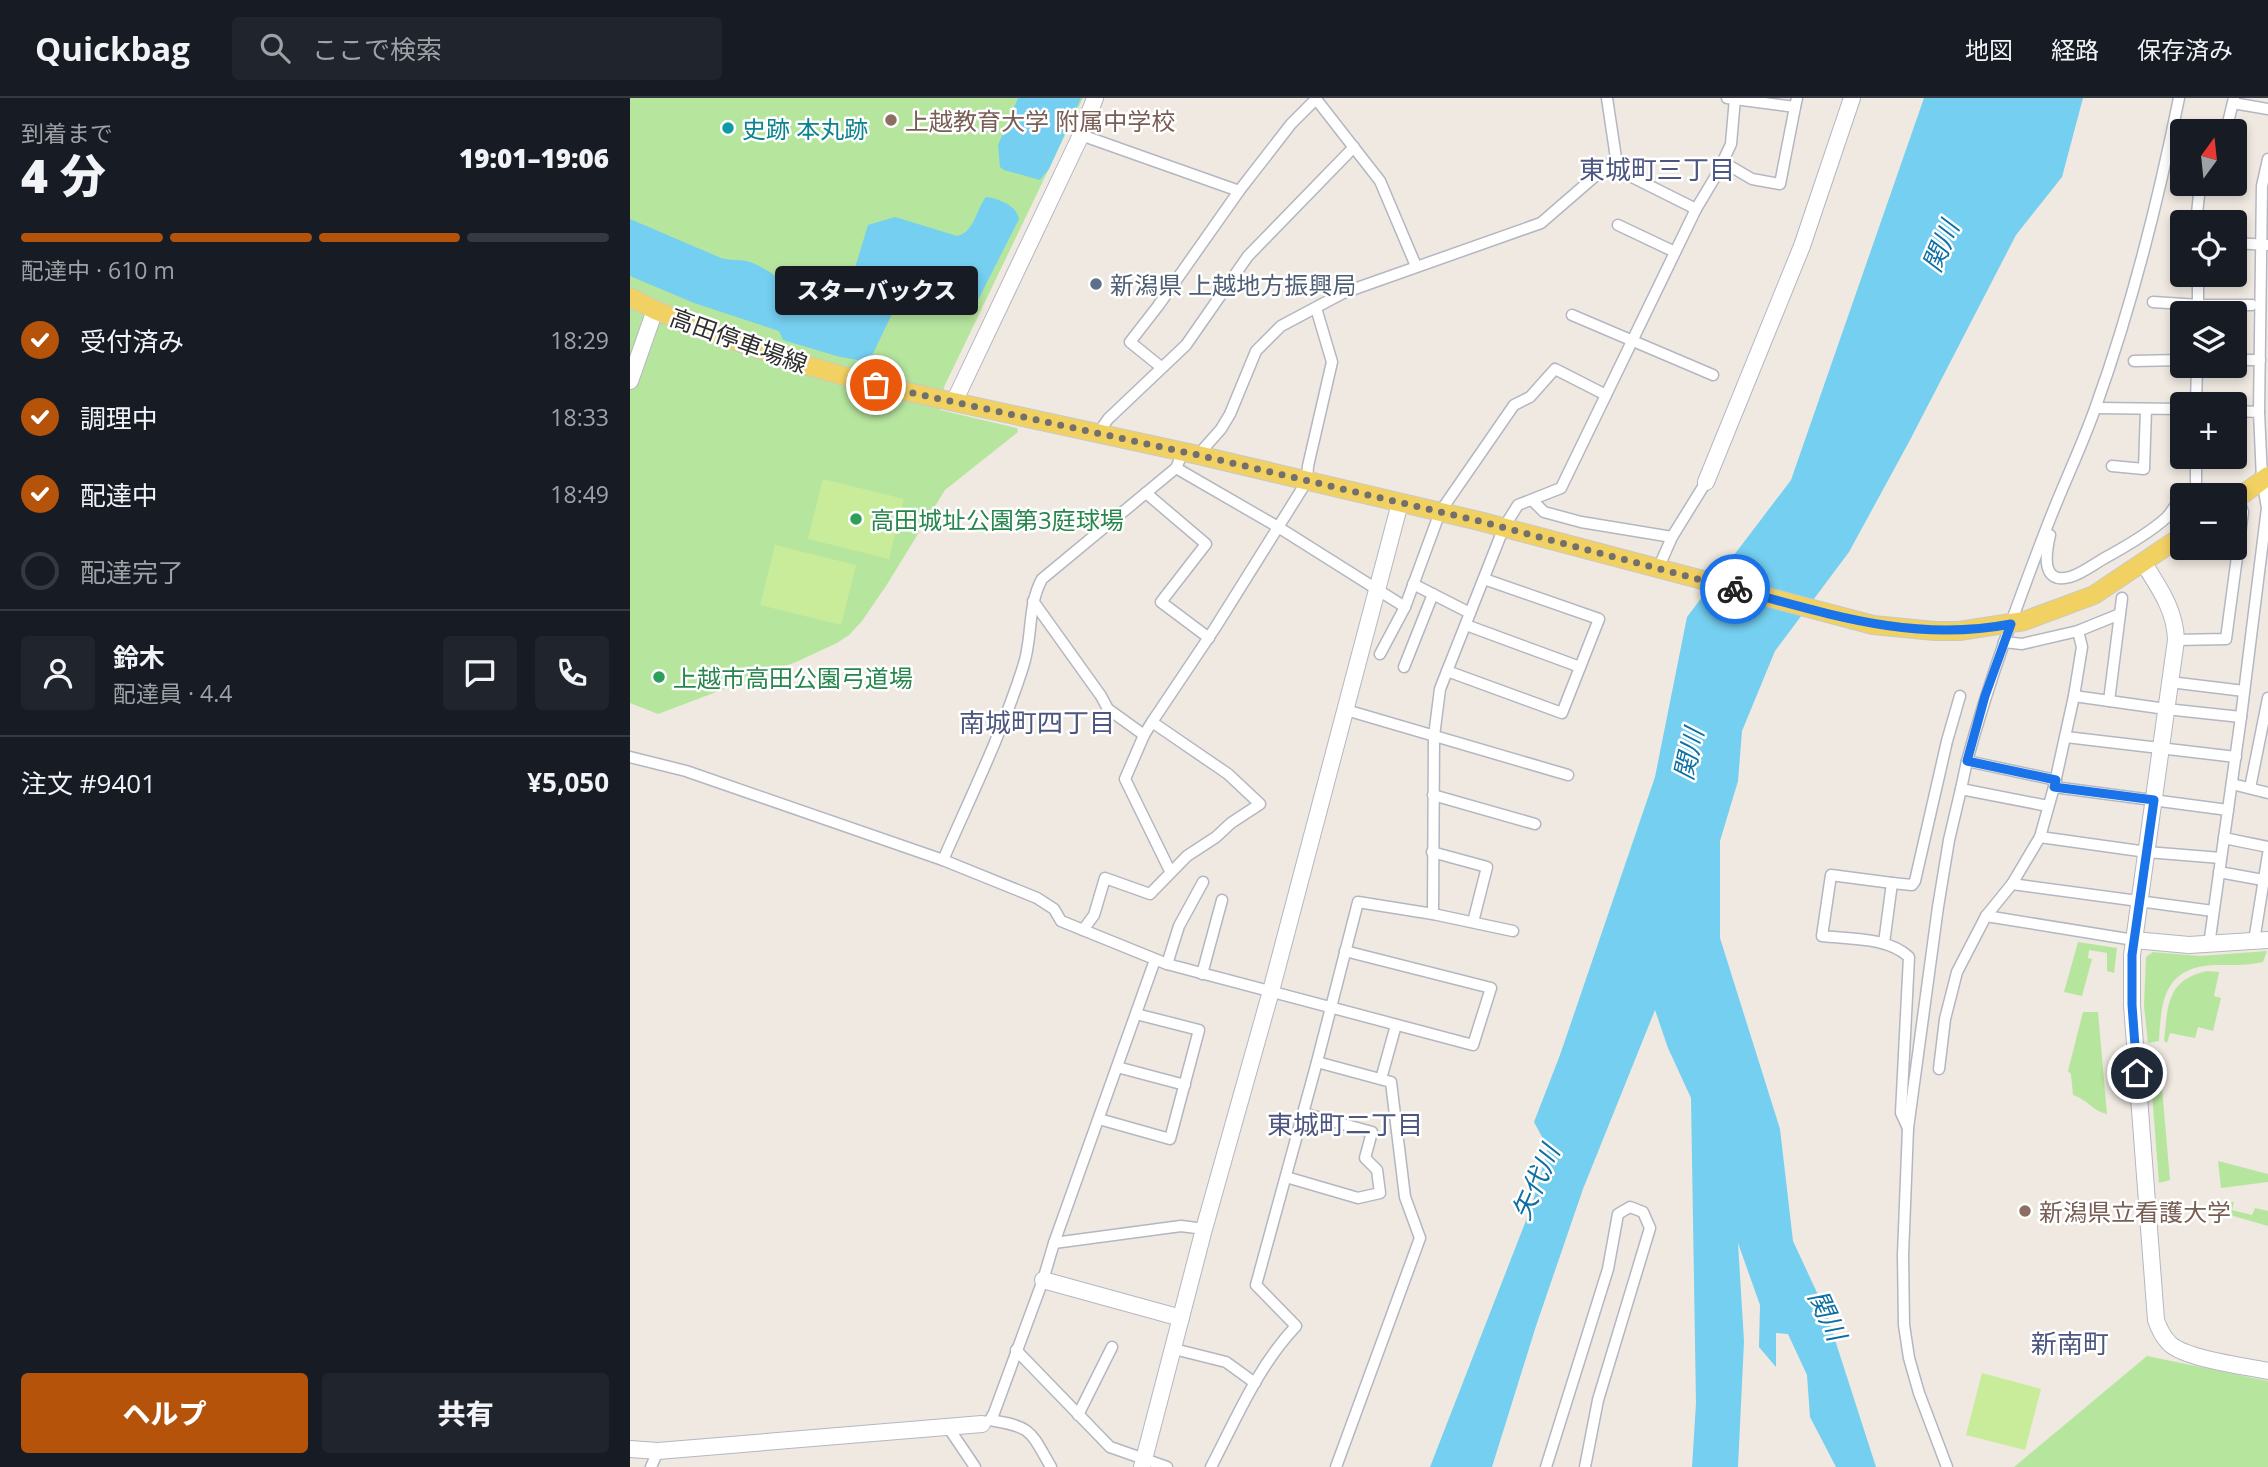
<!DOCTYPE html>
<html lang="ja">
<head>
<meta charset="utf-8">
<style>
	body { margin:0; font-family:"Open Sans","Noto Sans JP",sans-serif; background:#20242c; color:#f1f3f6; height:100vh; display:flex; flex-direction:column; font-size:26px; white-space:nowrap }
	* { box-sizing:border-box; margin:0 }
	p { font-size:23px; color:#9ea1a6 }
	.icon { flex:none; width:38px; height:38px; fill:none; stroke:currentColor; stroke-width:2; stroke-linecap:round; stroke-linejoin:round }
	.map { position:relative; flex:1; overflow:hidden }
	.drawer { display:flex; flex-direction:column; background:#171b24; width:630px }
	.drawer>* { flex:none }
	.needle { width:46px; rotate:15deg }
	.fabs { position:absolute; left:1540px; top:21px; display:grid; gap:14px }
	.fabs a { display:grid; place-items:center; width:77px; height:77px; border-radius:7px; background:#171b24; box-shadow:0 4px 10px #0003; font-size:35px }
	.pin { position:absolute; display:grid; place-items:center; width:60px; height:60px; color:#fff; margin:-30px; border:4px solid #fff; border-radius:50%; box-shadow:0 2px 7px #0007 }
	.courier { position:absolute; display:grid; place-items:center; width:70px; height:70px; margin:-35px; border:5px solid #1a73e8; border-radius:50%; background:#fff; color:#222; box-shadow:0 2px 9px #0007 }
	.bubble { position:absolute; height:49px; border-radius:7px; background:#171b24; box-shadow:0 4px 10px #0003; font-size:23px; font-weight:800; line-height:49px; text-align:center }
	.head em { font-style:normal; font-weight:800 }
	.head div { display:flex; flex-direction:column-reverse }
	.head { display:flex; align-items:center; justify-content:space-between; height:119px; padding:0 21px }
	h1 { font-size:46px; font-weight:800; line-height:52px }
	.bar { display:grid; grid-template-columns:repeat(4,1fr); gap:10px 7px; align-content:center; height:84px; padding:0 21px }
	.bar i { height:9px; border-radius:5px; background:#363941 }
	.bar .active { background:#b45309 }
	.bar p { grid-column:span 4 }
	.line { display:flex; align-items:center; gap:18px; padding:0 21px; border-top:2px solid #363941 }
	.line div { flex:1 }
	.round { display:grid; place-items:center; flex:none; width:74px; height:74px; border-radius:7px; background:#20242c }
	ol { padding:0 21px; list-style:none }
	li { display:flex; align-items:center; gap:21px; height:77px }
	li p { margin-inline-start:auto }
	li .icon { padding:7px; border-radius:50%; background:#b45309; color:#fff; stroke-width:4 }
	li:last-child { color:#9ea1a6 }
	li i { width:38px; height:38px; border:4px solid #363941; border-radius:50% }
	.button { display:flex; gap:14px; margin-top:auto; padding:14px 21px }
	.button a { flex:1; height:80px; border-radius:7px; background:#b45309; color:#fff; font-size:28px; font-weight:800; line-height:80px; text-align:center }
	.button a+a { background:#20242c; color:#f1f3f6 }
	header { display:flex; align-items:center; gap:42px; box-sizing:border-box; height:98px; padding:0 35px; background:#171b24; border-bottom:2px solid #363941 }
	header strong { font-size:33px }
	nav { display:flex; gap:38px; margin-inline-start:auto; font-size:24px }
	.search { width:490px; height:63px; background:#20242c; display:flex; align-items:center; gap:18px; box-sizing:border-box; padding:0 24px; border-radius:7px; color:#9ea1a6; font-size:26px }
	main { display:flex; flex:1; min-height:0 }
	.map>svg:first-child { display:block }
	.green { fill:#b6e59e }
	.pitch { fill:#c9ec9a }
	.water { fill:#75cff0 }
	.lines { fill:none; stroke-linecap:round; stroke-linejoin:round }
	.street-casing { stroke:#b4b7c1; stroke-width:13 }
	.secondary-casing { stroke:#b4b7c1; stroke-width:18 }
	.primary-casing { stroke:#c9c9c9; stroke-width:20 }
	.street { stroke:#fff; stroke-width:10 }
	.secondary { stroke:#fff; stroke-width:16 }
	.primary { stroke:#f2d163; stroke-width:18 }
	.done { stroke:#726f6d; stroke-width:7; stroke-dasharray:0 12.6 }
	.route { stroke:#1a73e8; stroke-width:9 }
	.education-dot { fill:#8d6e63; stroke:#fff; stroke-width:2.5 }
	.culture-dot { fill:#0f9aa8; stroke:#fff; stroke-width:2.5 }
	.service-dot { fill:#5c6f8a; stroke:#fff; stroke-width:2.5 }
	.leisure-dot { fill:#2e9e5b; stroke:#fff; stroke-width:2.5 }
	.labels { text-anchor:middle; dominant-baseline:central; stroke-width:5; stroke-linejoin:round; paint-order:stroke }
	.education-label { font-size:24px; fill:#785e54; stroke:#fff; text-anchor:start }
	.culture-label { font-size:24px; fill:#0d838f; stroke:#fff; text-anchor:start }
	.service-label { font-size:24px; fill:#4e5e75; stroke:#fff; text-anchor:start }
	.street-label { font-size:24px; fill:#2e2e2e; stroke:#fff }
	.leisure-label { font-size:24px; fill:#27864d; stroke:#fff; text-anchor:start }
	.neighbourhood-label { font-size:26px; fill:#4d5680; stroke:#fff }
	.water-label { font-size:26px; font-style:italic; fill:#0d6fa3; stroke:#fff }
</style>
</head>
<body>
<header>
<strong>Quickbag</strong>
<div class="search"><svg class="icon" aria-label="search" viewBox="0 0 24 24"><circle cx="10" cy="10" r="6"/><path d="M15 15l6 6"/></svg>ここで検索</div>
<nav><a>地図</a><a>経路</a><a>保存済み</a></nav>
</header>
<main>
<section class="drawer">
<div class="head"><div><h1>4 分</h1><p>到着まで</p></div><em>19:01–19:06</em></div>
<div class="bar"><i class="active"></i><i class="active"></i><i class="active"></i><i></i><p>配達中 · 610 m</p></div>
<ol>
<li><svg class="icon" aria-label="check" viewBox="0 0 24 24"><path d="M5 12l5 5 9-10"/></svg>受付済み<p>18:29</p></li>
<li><svg class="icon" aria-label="check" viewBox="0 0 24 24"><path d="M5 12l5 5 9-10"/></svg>調理中<p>18:33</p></li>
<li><svg class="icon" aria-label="check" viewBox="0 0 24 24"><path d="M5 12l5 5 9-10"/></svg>配達中<p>18:49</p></li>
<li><i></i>配達完了</li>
</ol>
<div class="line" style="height:126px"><a class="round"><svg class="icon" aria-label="person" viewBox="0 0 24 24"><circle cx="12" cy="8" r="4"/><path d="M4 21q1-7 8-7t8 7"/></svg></a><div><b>鈴木</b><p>配達員 · 4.4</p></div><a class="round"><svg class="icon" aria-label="chat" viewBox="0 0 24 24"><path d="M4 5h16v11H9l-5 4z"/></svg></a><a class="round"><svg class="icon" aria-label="phone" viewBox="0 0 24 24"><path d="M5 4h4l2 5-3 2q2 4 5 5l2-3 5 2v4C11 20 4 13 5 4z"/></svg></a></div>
<div class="line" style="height:91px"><div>注文 #9401</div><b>¥5,050</b></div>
<div class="button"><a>ヘルプ</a><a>共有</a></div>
</section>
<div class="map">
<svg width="1638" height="1369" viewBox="0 0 1638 1369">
	<rect width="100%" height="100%" fill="#efe9e1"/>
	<g class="green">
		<path d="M0,0H453L314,289L310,312L387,330L388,334L315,392L256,488L232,523L219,537L207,545L166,564L28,616L0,605Z"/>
		<path d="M1448,844L1487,850L1484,875L1477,873V855L1459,852L1458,860L1462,861L1452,898L1434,894Z"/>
		<path d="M1637,853L1633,864C1617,868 1599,867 1583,867C1534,870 1531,903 1529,943L1518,945L1514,908L1516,859L1523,854L1570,858Z"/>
		<path d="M1577,873L1589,874L1584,898L1591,900L1583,933L1568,929L1565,940L1540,935L1537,945L1534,943C1538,908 1536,882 1577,873Z"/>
		<path d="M1453,914H1468L1477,1016C1464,1014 1457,1001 1443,997L1441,976L1438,973Z"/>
		<path d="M1529,956L1540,1082L1529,1085L1519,957Z"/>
		<path d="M1588,1063L1638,1076V1084L1591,1090Z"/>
		<path d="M1602,1104H1604L1602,1112L1622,1117L1625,1110L1638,1113V1128L1586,1113Z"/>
		<path d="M1517,1258L1638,1283V1369H1384Z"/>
	</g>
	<g class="pitch">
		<path d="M193,381L274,401L259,461L178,441Z"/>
		<path d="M145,447L226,467L211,527L130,507Z"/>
		<path d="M1352,1275L1411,1291L1395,1352L1336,1337Z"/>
	</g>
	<g class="water">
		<path d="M388,0H451L419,71L410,82L374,72L370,69L368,47Z"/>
		<path d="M1294,0H1453L1432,79L1386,137L1280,342L1219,454L1145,553L1112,633L1108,683L1090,743V840L1150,1031L1163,1143L1196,1214L1246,1369H1206L1180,1319L1177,1277L1158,1236L1146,1235V1269L1129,1249L1130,1207L1108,1145L1114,1243L1108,1369H1062L1066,1305L1061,1000L1038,950L1025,912L953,1091L906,1228L862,1369H800L902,1107L918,1050L904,1024L930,957L1025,679L1057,519L1161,382Z"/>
		<path d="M356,99C370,101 386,107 389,121L346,206L341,210C324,205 293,184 277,188L269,201L239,264L210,259L153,242L149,233L64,205L0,178V121L91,160C101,163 110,161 120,164C138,170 166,193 183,205H193L199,210L209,211L213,209L238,127L265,119L327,138C345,134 346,111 356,99Z"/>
	</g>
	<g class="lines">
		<g class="street-casing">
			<g id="street">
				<path d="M977,0L986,60L996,76L1066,111"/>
				<path d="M1097,0L1165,9L1167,0"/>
				<path d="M686,1L750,83L786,168"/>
				<path d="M1603,5L1638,11"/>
				<path d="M1596,33L1604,0"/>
				<path d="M451,37L609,93L661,26L687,0"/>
				<path d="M1093,64L1122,81L1150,86L1165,9"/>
				<path d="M1566,124L1569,97L1574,86"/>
				<path d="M988,127L1045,154"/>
				<path d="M1605,145L1638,147"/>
				<path d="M1568,177V215"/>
				<path d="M1523,204L1569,207H1622"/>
				<path d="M942,217L1083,277"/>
				<path d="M1605,262H1630"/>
				<path d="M1504,263L1552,262"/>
				<path d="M531,269L500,244L528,208L609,93"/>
				<path d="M1566,306L1567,268"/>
				<path d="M1466,310L1552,311"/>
				<path d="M1629,314L1632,88L1638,61"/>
				<path d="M467,337L478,321L556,247L618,158L724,49"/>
				<path d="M568,357L591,331L600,316L626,253L651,228L713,195L911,125L986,60"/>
				<path d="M1482,368L1514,371L1516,311"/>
				<path d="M546,370L648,429L775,509"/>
				<path d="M516,395L576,446L531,504L579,540"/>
				<path d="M1566,395V359"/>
				<path d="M902,402L914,414L951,424L1042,439"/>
				<path d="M1420,437C1416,454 1410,487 1440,479C1451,476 1463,467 1473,461C1495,449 1518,436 1536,420C1543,413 1546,405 1552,398"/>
				<path d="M1028,471L1042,439L1076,384"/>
				<path d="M783,486L840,515"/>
				<path d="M403,503L471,598L478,611L514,637"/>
				<path d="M836,527L950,569"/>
				<path d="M1448,533L1490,516"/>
				<path d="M1546,542L1596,541L1613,414L1608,400"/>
				<path d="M750,556L775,509L810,414L884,307L900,299L925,271L976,297"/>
				<path d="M774,569L803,496"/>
				<path d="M817,573L932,615L969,521L854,481"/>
				<path d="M1540,584L1614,593"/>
				<path d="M1444,598L1536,611L1611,619"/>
				<path d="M1479,603L1492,500"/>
				<path d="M716,612L938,677"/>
				<path d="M1436,639L1606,659"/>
				<path d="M0,659L56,673L313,762L407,800L424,811L431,823L537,866L843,947L861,890L715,853"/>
				<path d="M1337,663L1331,691L1418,708"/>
				<path d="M1426,682L1337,663C1359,582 1388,504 1418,426C1433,387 1452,348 1466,308C1502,208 1528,104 1549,0"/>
				<path d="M1602,686L1638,695"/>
				<path d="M1424,689L1598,712"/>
				<path d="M1620,690L1638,600"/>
				<path d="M803,697L905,726"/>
				<path d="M1410,739L1517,754L1591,760"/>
				<path d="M1594,740L1638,749"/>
				<path d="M802,754L857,769L843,824"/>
				<path d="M313,762C341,698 372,635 393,569C403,540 397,508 412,481L546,370L553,354"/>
				<path d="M540,773L495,681L514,637L522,624L585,530L677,383L678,368L702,264L686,210"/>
				<path d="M1589,774L1633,782"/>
				<path d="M1262,785L1282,787L1285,783L1317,643L1330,598"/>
				<path d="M1382,786L1583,813"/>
				<path d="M803,816L804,638L810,591L874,429L888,407L931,390L1066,111L1087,76L1101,46L1105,0"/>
				<path d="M1356,818L1504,842"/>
				<path d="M453,832L464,817L475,780L520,796L557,758L586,739L601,725L630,706L598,676L522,624"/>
				<path d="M1624,843L1638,756"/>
				<path d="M1254,845L1262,785L1201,777L1192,838C1220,841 1258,839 1279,859L1271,1015L1278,1030"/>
				<path d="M1579,847L1611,619L1637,410L1632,381L1629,314L1605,313"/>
				<path d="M537,866L549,828L573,784"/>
				<path d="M572,876L592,802"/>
				<path d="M687,964L761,984L775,1099L790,1140L706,1369"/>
				<path d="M487,969L555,987"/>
				<path d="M1309,971L1315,921L1327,874L1356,818L1382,786L1410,739L1424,689L1444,598L1452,549L1448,533L1392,546L1374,544"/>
				<path d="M751,981L766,927"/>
				<path d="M469,1021L540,1041L569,932L506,916"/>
				<path d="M656,1079L728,1100L750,1095L747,1072L735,1060L742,1034L673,1015"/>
				<path d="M424,1145L551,1128L574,1131"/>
				<path d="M544,1251L596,1264L625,1285"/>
				<path d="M386,1252L480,1349L537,1369"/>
				<path d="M448,1317L482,1249"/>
				<path d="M360,1322C403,1329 400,1333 421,1369"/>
				<path d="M352,1326L360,1322L364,1315L413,1182L424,1145L525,862"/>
				<path d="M318,1329L345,1369"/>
				<path d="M21,1369L28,1353"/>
				<path d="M581,1369C606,1321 628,1268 666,1228L626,1187L687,964L728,804L803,816L883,833"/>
				<path d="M916,1369L978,1171L988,1116L1000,1109L1013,1114L1020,1130L968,1302L955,1369"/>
				<path d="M1317,1369L1289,1295L1279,1260L1274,1227L1273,1157L1278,1030L1308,809L1319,742L1331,691"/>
			</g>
		</g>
		<g class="secondary-casing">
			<g id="secondary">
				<path d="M0,283L25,212"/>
				<path d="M324,304L451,37L465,0"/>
				<path d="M1076,384L1172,148L1222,0"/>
				<path d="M1513,464C1529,490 1545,511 1546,542L1502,857V907L1526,1222C1529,1231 1533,1239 1540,1246C1557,1261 1614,1268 1638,1273"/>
				<path d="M1504,842L1559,847L1638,842"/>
				<path d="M413,1182L551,1220"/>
				<path d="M0,1351L28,1353L352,1326"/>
				<path d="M512,1369L574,1131L641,893L770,405"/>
			</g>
		</g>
		<g class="primary-casing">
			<g id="primary">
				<path d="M0,199L25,212L87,236L168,265L246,287L568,357L849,423L1243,527L1305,533H1329L1394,523L1464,497L1552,438"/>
				<path d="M1605,402L1638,378"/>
			</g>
		</g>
		<use href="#street" class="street"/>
		<use href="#secondary" class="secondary"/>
		<use href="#primary" class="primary"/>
	</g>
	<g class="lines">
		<path class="done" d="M246,287L568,357L849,423L1105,491"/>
		<path class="route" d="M1105,491C1199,516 1283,545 1381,526L1355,598L1337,663L1426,682L1424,689L1524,702L1502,857V907L1507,975"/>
	</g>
	<g class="education-dot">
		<circle cx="261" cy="22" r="7"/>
		<circle cx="1395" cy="1113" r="7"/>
	</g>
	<circle class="culture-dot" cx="98" cy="30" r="7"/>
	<circle class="service-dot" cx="466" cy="186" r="7"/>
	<g class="leisure-dot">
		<circle cx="226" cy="421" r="7"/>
		<circle cx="29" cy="579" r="7"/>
	</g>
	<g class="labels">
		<g class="education-label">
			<text x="275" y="22">上越教育大学 附属中学校</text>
			<text x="1409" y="1113">新潟県立看護大学</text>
		</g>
		<g class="culture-label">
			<text x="112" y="30">史跡 本丸跡</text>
		</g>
		<g class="service-label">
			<text x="480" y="186">新潟県 上越地方振興局</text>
		</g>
		<g class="street-label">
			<text transform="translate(109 242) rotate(20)">高田停車場線</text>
		</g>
		<g class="leisure-label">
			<text x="240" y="421">高田城址公園第3庭球場</text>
			<text x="43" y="579">上越市高田公園弓道場</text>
		</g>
		<g class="neighbourhood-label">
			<text x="1027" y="71">東城町三丁目</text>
			<text x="407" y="624">南城町四丁目</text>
			<text x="715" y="1026">東城町二丁目</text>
			<text x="1440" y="1245">新南町</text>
		</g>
		<g class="water-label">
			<text transform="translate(1310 148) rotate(-67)">関川</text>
			<text transform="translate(1058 656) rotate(-77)">関川</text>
			<text transform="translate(905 1084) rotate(-66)">矢代川</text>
			<text transform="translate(1198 1217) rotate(65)">関川</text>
		</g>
	</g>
</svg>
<div class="fabs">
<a><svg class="needle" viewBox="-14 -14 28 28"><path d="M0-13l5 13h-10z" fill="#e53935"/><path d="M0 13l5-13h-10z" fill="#9ea1a6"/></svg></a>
<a><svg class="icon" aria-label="locate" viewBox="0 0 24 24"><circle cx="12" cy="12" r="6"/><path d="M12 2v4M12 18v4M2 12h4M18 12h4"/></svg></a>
<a><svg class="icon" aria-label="layers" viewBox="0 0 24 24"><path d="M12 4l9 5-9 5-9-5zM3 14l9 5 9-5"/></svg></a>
<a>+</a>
<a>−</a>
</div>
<div class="pin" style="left:246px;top:287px;background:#ea580c"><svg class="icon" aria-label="bag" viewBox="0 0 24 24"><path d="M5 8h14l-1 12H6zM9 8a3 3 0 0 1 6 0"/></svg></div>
<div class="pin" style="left:1507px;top:975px;background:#1f2937"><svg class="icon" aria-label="home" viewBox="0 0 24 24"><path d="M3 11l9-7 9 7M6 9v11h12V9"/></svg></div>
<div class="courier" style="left:1105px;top:491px"><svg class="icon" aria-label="bike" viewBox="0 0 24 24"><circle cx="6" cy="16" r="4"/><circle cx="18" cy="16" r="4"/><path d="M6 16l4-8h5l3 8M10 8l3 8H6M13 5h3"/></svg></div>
<div class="bubble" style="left:145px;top:168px;width:203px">スターバックス</div>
</div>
</main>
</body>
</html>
